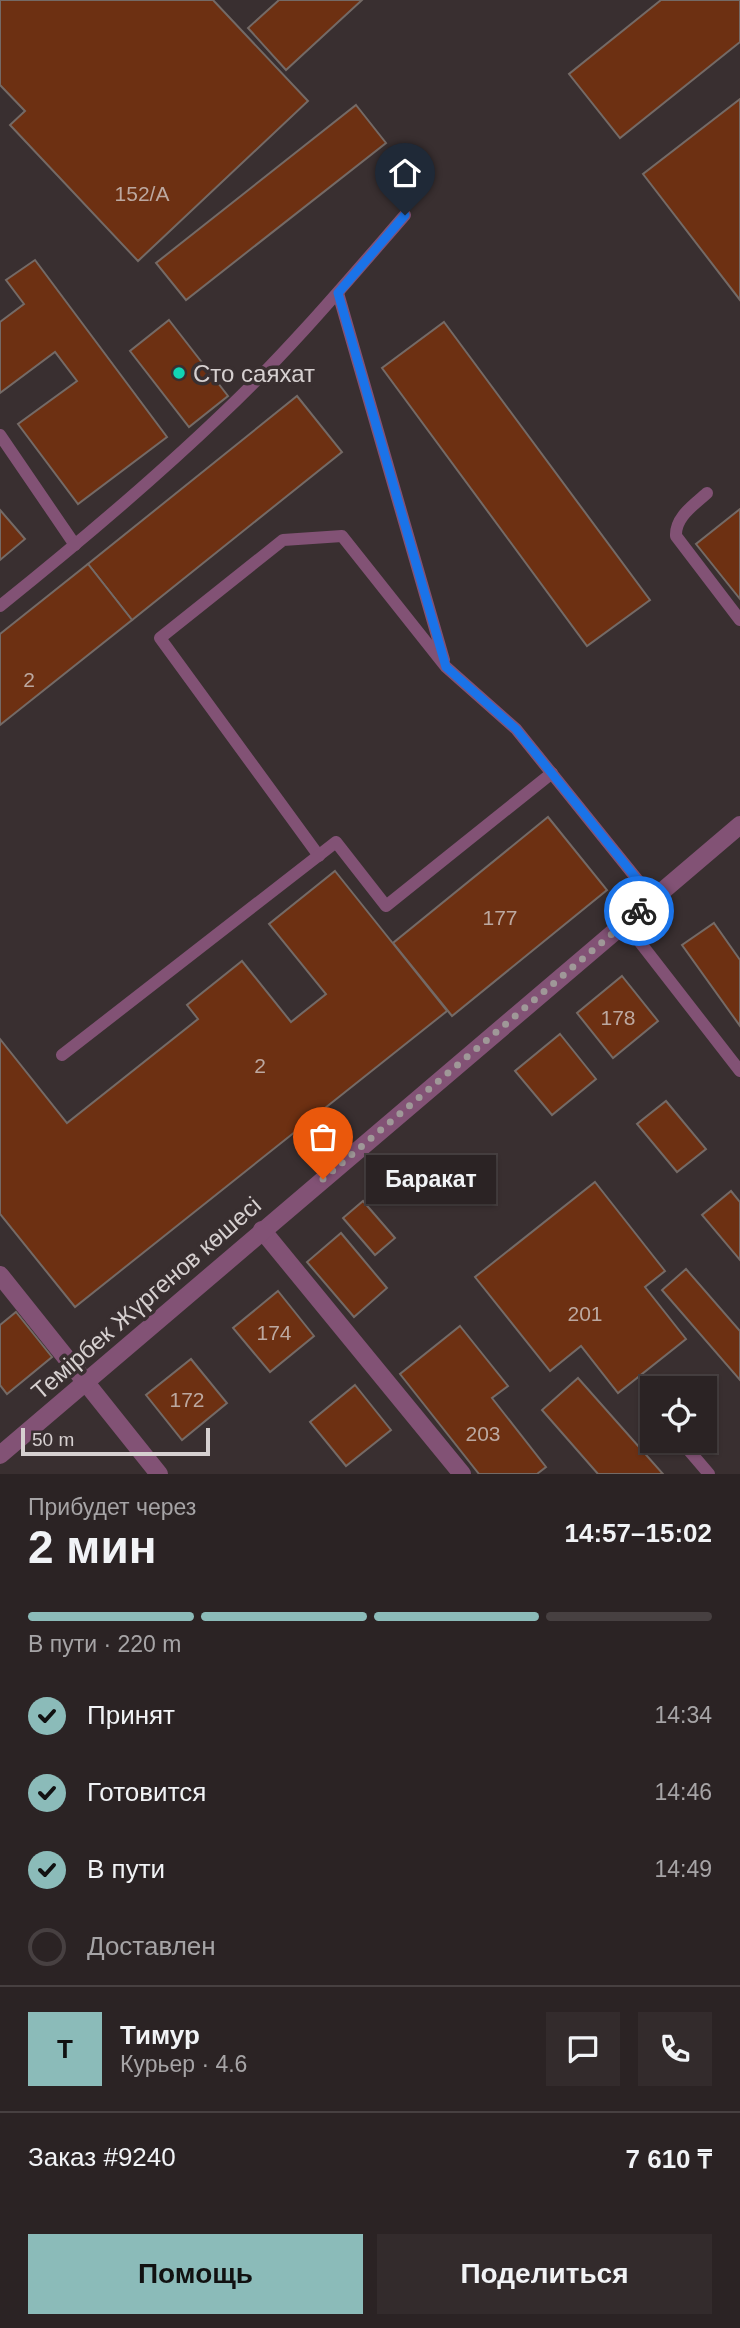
<!DOCTYPE html>
<html lang="ru">
<head>
<meta charset="utf-8">
<style>
	body { margin:0; font-family:Arial,sans-serif; background:#332b2c; color:#f1f3f6; height:100vh; display:flex; flex-direction:column; font-size:26px; white-space:nowrap }
	* { box-sizing:border-box; margin:0 }
	p { font-size:23px; color:#a6a4a6 }
	.icon { flex:none; width:38px; height:38px; fill:none; stroke:currentColor; stroke-width:2; stroke-linecap:round; stroke-linejoin:round }
	.map { position:relative; height:1474px; overflow:hidden }
	.sheet { display:flex; flex-direction:column; background:#2b2324; flex:1 }
	.sheet>* { flex:none }
	.controls { position:absolute; left:640px; top:1376px; display:grid; gap:14px }
	.controls a { display:grid; place-items:center; width:77px; height:77px; border-radius:0px; background:#2b2324; box-shadow:0 2px 5px #0004,0 0 0 2px #474041; font-size:35px }
	.scale { position:absolute; left:21px; bottom:18px; width:189px; box-sizing:border-box; padding-left:7px; border:4px solid #d6d0d0; border-top:0; font-size:19px; line-height:24px; white-space:nowrap; color:#d6d0d0; -webkit-text-stroke:5px #392f30; paint-order:stroke }
	.pin { position:absolute; display:grid; place-items:center; width:60px; height:60px; color:#fff; margin:-72px -30px; border-radius:50% 50% 50% 0; rotate:-45deg; box-shadow:0 0 7px #0007 }
	.pin .icon { rotate:45deg }
	.courier { position:absolute; display:grid; place-items:center; width:70px; height:70px; margin:-35px; border:5px solid #1a73e8; border-radius:50%; background:#fff; color:#222; box-shadow:0 2px 9px #0007 }
	.bubble { position:absolute; height:49px; border-radius:0px; background:#2b2324; box-shadow:0 2px 5px #0004,0 0 0 2px #474041; font-size:23px; font-weight:700; line-height:49px; text-align:center }
	.head em { font-style:normal; font-weight:700 }
	.head div { display:flex; flex-direction:column-reverse }
	.head { display:flex; align-items:center; justify-content:space-between; height:119px; padding:0 28px }
	h1 { font-size:46px; font-weight:700; line-height:52px }
	.bar { display:grid; grid-template-columns:repeat(4,1fr); gap:10px 7px; align-content:center; height:84px; padding:0 28px }
	.bar i { height:9px; border-radius:5px; background:#474041 }
	.bar .active { background:#8bbbb9 }
	.bar p { grid-column:span 4 }
	.line { display:flex; align-items:center; gap:18px; padding:0 28px; border-top:2px solid #474041 }
	.line div { flex:1 }
	.round { display:grid; place-items:center; flex:none; width:74px; height:74px; border-radius:0px; background:#332b2c }
	ol { padding:0 28px; list-style:none }
	li { display:flex; align-items:center; gap:21px; height:77px }
	li p { margin-inline-start:auto }
	li .icon { padding:7px; border-radius:50%; background:#8bbbb9; color:#111; stroke-width:4 }
	li:last-child { color:#a6a4a6 }
	li i { width:38px; height:38px; border:4px solid #474041; border-radius:50% }
	.primary-button { display:flex; gap:14px; margin-top:auto; padding:14px 28px }
	.primary-button a { flex:1; height:80px; border-radius:0px; background:#8bbbb9; color:#111; font-size:28px; font-weight:700; line-height:80px; text-align:center }
	.primary-button a+a { background:#332b2c; color:#f1f3f6 }
	.map>svg:first-child { display:block }
	.building { fill:#6d3012; stroke:#746a66; stroke-width:2 }
	.lines { fill:none; stroke-linecap:round; stroke-linejoin:round }
	.service { stroke:#825275; stroke-width:12 }
	.minor { stroke:#825275; stroke-width:18 }
	.done { stroke:#9f9898; stroke-width:7; stroke-dasharray:0 12.6 }
	.route { stroke:#1a73e8; stroke-width:9 }
	.poi-dot { fill:#11d5b4; stroke:#392f30; stroke-width:2.5 }
	.labels { text-anchor:middle; dominant-baseline:central; stroke-width:7; stroke-linejoin:round; paint-order:stroke }
	.number-label { font-size:21px; fill:#bca8a0 }
	.poi-label { font-size:24px; fill:#d6d0d0; stroke:#392f30; text-anchor:start }
	.street-label { font-size:24px; fill:#d6d0d0; stroke:#392f30 }
</style>
</head>
<body>
<div class="map">
<svg width="740" height="1474" viewBox="0 0 740 1474">
	<rect width="100%" height="100%" fill="#392f30"/>
	<g class="building">
		<path d="M0,0H213L308,101L138,261L10,125L25,111L0,85Z"/>
		<path d="M279,0H362L286,70L248,28Z"/>
		<path d="M661,0H740V42L620,138L569,74Z"/>
		<path d="M740,99V300L643,174Z"/>
		<path d="M356,105L386,143L186,300L156,263Z"/>
		<path d="M35,260L167,437L78,504L18,424L77,381L55,352L0,393V322L24,304L6,280Z"/>
		<path d="M169,320L228,396L189,427L130,351Z"/>
		<path d="M444,322L650,600L587,646L382,368Z"/>
		<path d="M297,396L342,452L132,620L88,564Z"/>
		<path d="M740,509V599L696,544Z"/>
		<path d="M0,510L25,539L0,560Z"/>
		<path d="M88,564L132,620L0,725V634Z"/>
		<path d="M548,817L607,890L452,1016L393,943Z"/>
		<path d="M335,871L447,1011L75,1307L0,1214V1039L67,1123L198,1019L187,1005L242,961L291,1022L326,994L269,924Z"/>
		<path d="M714,923L740,960V1026L682,945Z"/>
		<path d="M622,976L658,1021L613,1058L577,1013Z"/>
		<path d="M560,1034L596,1079L552,1115L515,1071Z"/>
		<path d="M666,1101L706,1149L677,1172L637,1124Z"/>
		<path d="M595,1182L665,1271L645,1287L686,1339L618,1393L581,1346L550,1371L475,1277Z"/>
		<path d="M731,1191L740,1202V1260L702,1215Z"/>
		<path d="M363,1201L395,1238L375,1255L343,1218Z"/>
		<path d="M341,1233L387,1288L354,1317L307,1262Z"/>
		<path d="M686,1269L740,1331V1380L662,1290Z"/>
		<path d="M278,1291L314,1336L270,1372L233,1328Z"/>
		<path d="M16,1312L52,1357L7,1394L0,1385V1325Z"/>
		<path d="M460,1326L508,1386L492,1398L546,1467L537,1474H479L400,1374Z"/>
		<path d="M191,1359L227,1403L182,1440L146,1395Z"/>
		<path d="M578,1378L663,1474H598L542,1410Z"/>
		<path d="M355,1385L391,1430L346,1466L310,1422Z"/>
	</g>
	<g class="lines">
		<g class="service">
			<path d="M338,293L444,660"/>
			<path d="M0,435L75,545"/>
			<path d="M707,493C694,505 675,517 676,536L740,620"/>
			<path d="M0,606C76,545 151,482 221,415C287,353 346,283 405,215"/>
			<path d="M319,856L160,638L283,540L342,536L446,667L516,729L653,899"/>
			<path d="M625,923L740,1071"/>
			<path d="M62,1055L336,842L386,906L552,773"/>
			<path d="M644,1398L653,1408"/>
			<path d="M680,1440L709,1474"/>
		</g>
		<g class="minor">
			<path d="M262,1230L462,1474"/>
			<path d="M0,1275L159,1474"/>
			<path d="M0,1455L740,825"/>
		</g>
	</g>
	<g class="lines">
		<path class="done" d="M323,1179L639,911"/>
		<path class="route" d="M405,215L338,293L446,667L516,729L653,899L639,911"/>
	</g>
	<circle class="poi-dot" cx="179" cy="373" r="7"/>
	<g class="labels">
		<g class="number-label">
			<text x="142" y="193">152/А</text>
			<text x="29" y="679">2</text>
			<text x="500" y="917">177</text>
			<text x="618" y="1017">178</text>
			<text x="260" y="1065">2</text>
			<text x="585" y="1313">201</text>
			<text x="274" y="1332">174</text>
			<text x="187" y="1399">172</text>
			<text x="483" y="1433">203</text>
		</g>
		<g class="poi-label">
			<text x="193" y="373">Сто саяхат</text>
		</g>
		<g class="street-label">
			<text transform="translate(146 1298) rotate(-41)">Темірбек Жүргенов көшесі</text>
		</g>
	</g>
</svg>
<div class="controls">
<a><svg class="icon" aria-label="locate" viewBox="0 0 24 24"><circle cx="12" cy="12" r="6"/><path d="M12 2v4M12 18v4M2 12h4M18 12h4"/></svg></a>
</div>
<div class="scale">50 m</div>
<div class="pin" style="left:323px;top:1179px;background:#ea580c"><svg class="icon" aria-label="bag" viewBox="0 0 24 24"><path d="M5 8h14l-1 12H6zM9 8a3 3 0 0 1 6 0"/></svg></div>
<div class="pin" style="left:405px;top:215px;background:#1f2937"><svg class="icon" aria-label="home" viewBox="0 0 24 24"><path d="M3 11l9-7 9 7M6 9v11h12V9"/></svg></div>
<div class="courier" style="left:639px;top:911px"><svg class="icon" aria-label="bike" viewBox="0 0 24 24"><circle cx="6" cy="16" r="4"/><circle cx="18" cy="16" r="4"/><path d="M6 16l4-8h5l3 8M10 8l3 8H6M13 5h3"/></svg></div>
<div class="bubble" style="left:366px;top:1155px;width:130px">Баракат</div>
</div>
<section class="sheet">
<div class="head"><div><h1>2 мин</h1><p>Прибудет через</p></div><em>14:57–15:02</em></div>
<div class="bar"><i class="active"></i><i class="active"></i><i class="active"></i><i></i><p>В пути · 220 m</p></div>
<ol>
<li><svg class="icon" aria-label="check" viewBox="0 0 24 24"><path d="M5 12l5 5 9-10"/></svg>Принят<p>14:34</p></li>
<li><svg class="icon" aria-label="check" viewBox="0 0 24 24"><path d="M5 12l5 5 9-10"/></svg>Готовится<p>14:46</p></li>
<li><svg class="icon" aria-label="check" viewBox="0 0 24 24"><path d="M5 12l5 5 9-10"/></svg>В пути<p>14:49</p></li>
<li><i></i>Доставлен</li>
</ol>
<div class="line" style="height:126px"><b class="round" style="background:#8bbbb9;color:#111">Т</b><div><b>Тимур</b><p>Курьер · 4.6</p></div><a class="round"><svg class="icon" aria-label="chat" viewBox="0 0 24 24"><path d="M4 5h16v11H9l-5 4z"/></svg></a><a class="round"><svg class="icon" aria-label="phone" viewBox="0 0 24 24"><path d="M5 4h4l2 5-3 2q2 4 5 5l2-3 5 2v4C11 20 4 13 5 4z"/></svg></a></div>
<div class="line" style="height:91px"><div>Заказ #9240</div><b>7 610 ₸</b></div>
<div class="primary-button"><a>Помощь</a><a>Поделиться</a></div>
</section>
</body>
</html>
